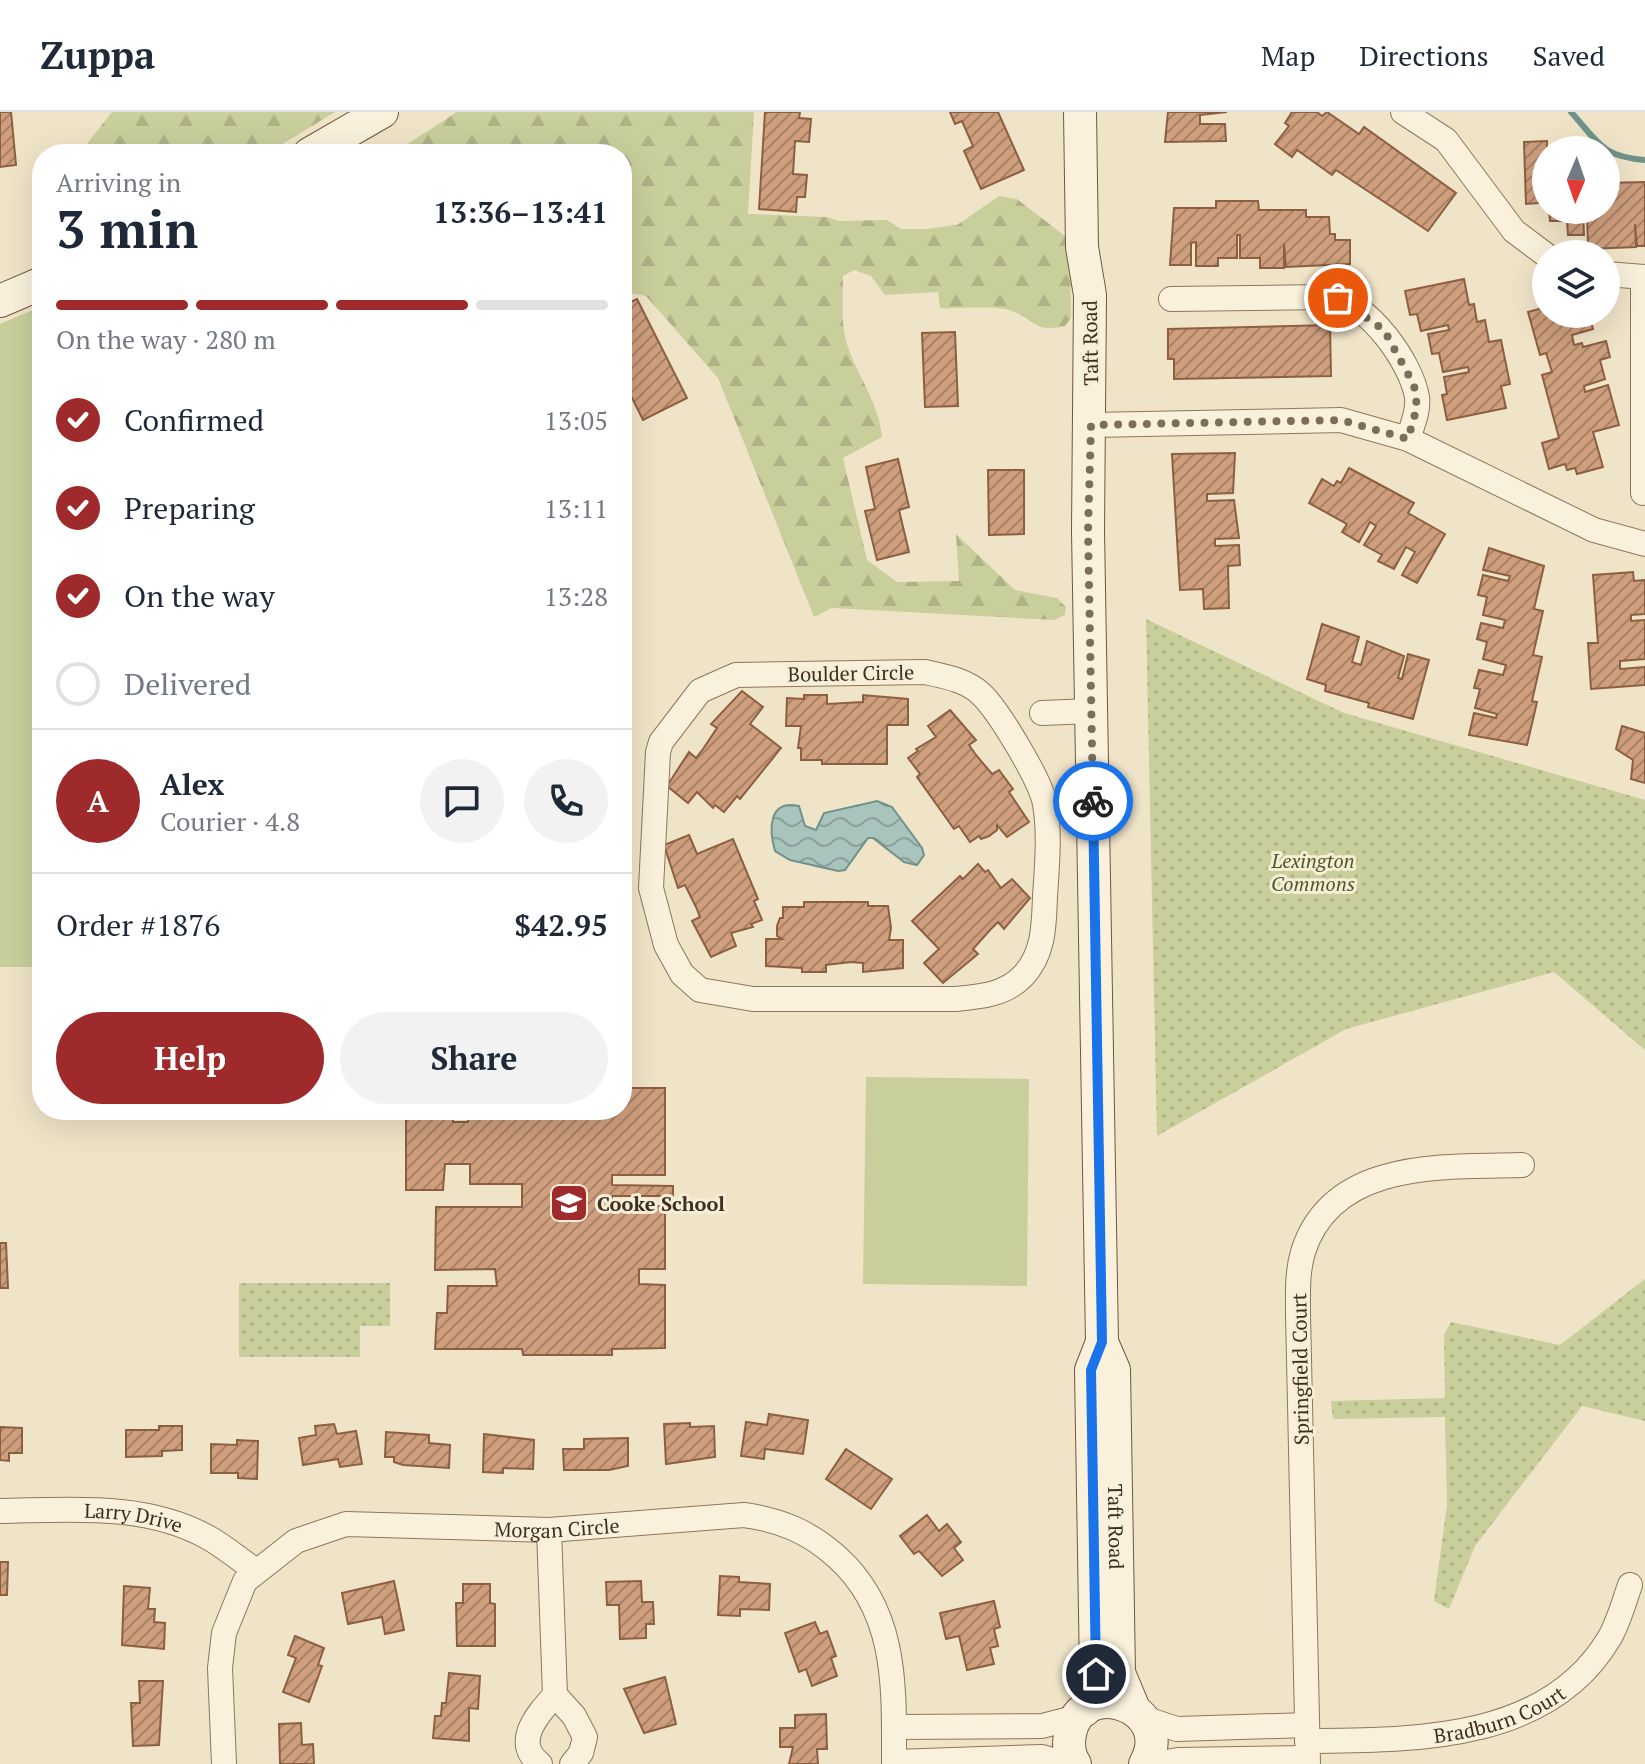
<!DOCTYPE html>
<html lang="en">
<head>
<meta charset="utf-8">
<style>
	body { margin:0; font-family:"PT Serif",serif; background:#f2f2f3; color:#1f2937; height:100vh; display:flex; flex-direction:column; font-size:30px; white-space:nowrap }
	* { box-sizing:border-box; margin:0 }
	p { font-size:26px; color:#747a83 }
	.icon { flex:none; width:44px; height:44px; fill:none; stroke:currentColor; stroke-width:2; stroke-linecap:round; stroke-linejoin:round }
	.map { position:relative; flex:1; overflow:hidden }
	.panel { position:absolute; left:32px; top:32px; width:600px; height:976px; display:flex; flex-direction:column; background:#fff; border-radius:32px; box-shadow:0 8px 32px #0002 }
	.panel>* { flex:none }
	.needle { width:52px; rotate:182deg }
	.fabs { position:absolute; left:1532px; top:24px; display:grid; gap:16px }
	.fabs a { display:grid; place-items:center; width:88px; height:88px; border-radius:50%; background:#fff; box-shadow:0 8px 32px #0002; font-size:40px }
	.pin { position:absolute; display:grid; place-items:center; width:68px; height:68px; color:#fff; margin:-34px; border:4px solid #fff; border-radius:50%; box-shadow:0 2px 8px #0007 }
	.courier { position:absolute; display:grid; place-items:center; width:80px; height:80px; margin:-40px; border:6px solid #1a73e8; border-radius:50%; background:#fff; color:#222; box-shadow:0 2px 10px #0007 }
	.summary em { font-style:normal; font-weight:600 }
	.summary div { display:flex; flex-direction:column-reverse }
	.summary { display:flex; align-items:center; justify-content:space-between; height:136px; padding:0 24px }
	h1 { font-size:52px; font-weight:600; line-height:60px }
	.bar { display:grid; grid-template-columns:repeat(4,1fr); gap:12px 8px; align-content:center; height:96px; padding:0 24px }
	.bar i { height:10px; border-radius:6px; background:#e0e1e3 }
	.bar .on { background:#9e2a2b }
	.bar p { grid-column:span 4 }
	.line { display:flex; align-items:center; gap:20px; padding:0 24px; border-top:2px solid #e0e1e3 }
	.line div { flex:1 }
	.round { display:grid; place-items:center; flex:none; width:84px; height:84px; border-radius:42px; background:#f2f2f3 }
	ol { padding:0 24px; list-style:none }
	li { display:flex; align-items:center; gap:24px; height:88px }
	li p { margin-inline-start:auto }
	li .icon { padding:8px; border-radius:50%; background:#9e2a2b; color:#fff; stroke-width:4 }
	li:last-child { color:#747a83 }
	li i { width:44px; height:44px; border:4px solid #e0e1e3; border-radius:50% }
	.primary-button { display:flex; gap:16px; margin-top:auto; padding:16px 24px }
	.primary-button a { flex:1; height:92px; border-radius:48px; background:#9e2a2b; color:#fff; font-size:32px; font-weight:600; line-height:92px; text-align:center }
	.primary-button a+a { background:#f2f2f3; color:#1f2937 }
	header { display:flex; align-items:center; gap:48px; box-sizing:border-box; height:112px; padding:0 40px; background:#fff; border-bottom:2px solid #e0e1e3 }
	header strong { font-size:38px }
	nav { display:flex; gap:44px; margin-inline-start:auto; font-size:28px }
	.map>svg:first-child { display:block }
	.grass { fill:#c9cf9b }
	.forest { fill:url(#forest-firs) }
	.park { fill:url(#park-dots) }
	.water { fill:url(#water-waves); stroke:#6f938a; stroke-width:2 }
	.lines { fill:none; stroke-linecap:round; stroke-linejoin:round }
	.stream { stroke:#6f938a; stroke-width:6 }
	.building { fill:url(#building-hatch); stroke:#8d5f41; stroke-width:2 }
	.street-casing { stroke:#8d765c; stroke-width:26 }
	.secondary-casing { stroke:#6f573f; stroke-width:34 }
	.street { stroke:#faf1dc; stroke-width:24 }
	.secondary { stroke:#faf1dc; stroke-width:32 }
	.done { stroke:#7c6e5b; stroke-width:8; stroke-dasharray:0 14.4 }
	.route { stroke:#1a73e8; stroke-width:10 }
	.labels { text-anchor:middle; dominant-baseline:central; stroke-width:6; stroke-linejoin:round; paint-order:stroke }
	.street-label { font-size:20px; fill:#3d2e20; stroke:#f7eed8 }
	.park-label { font-size:20px; font-style:italic; fill:#4d5a26; stroke:#f7eed8 }
	.poi-label { font-size:20px; font-weight:bold; fill:#3d2e20; stroke:#f7eed8; text-anchor:start }
</style>
</head>
<body>
<header>
<strong>Zuppa</strong>
<nav><a>Map</a><a>Directions</a><a>Saved</a></nav>
</header>
<div class="map">
<svg width="1645" height="1652" viewBox="0 0 1645 1652">
	<defs>
		<pattern id="forest-firs" width="22" height="20" patternUnits="userSpaceOnUse" patternTransform="scale(2)"><rect width="22" height="20" fill="#c9cf9b"/><path d="M5 1l3.5 6h-7zM16 11l3.5 6h-7z" fill="#aeb285"/></pattern>
		<pattern id="park-dots" width="8" height="8" patternUnits="userSpaceOnUse" patternTransform="scale(2)"><rect width="8" height="8" fill="#c9cf9b"/><path d="M2 2h.1M6 6h.1" fill="none" stroke="#aeb285" stroke-width="1.8" stroke-linecap="round"/></pattern>
		<pattern id="water-waves" width="16" height="10" patternUnits="userSpaceOnUse" patternTransform="scale(2)"><rect width="16" height="10" fill="#a9c4bc"/><path d="M0 5q4-4 8 0t8 0" fill="none" stroke="#8ba098"/></pattern>
		<pattern id="building-hatch" width="6" height="6" patternUnits="userSpaceOnUse" patternTransform="scale(2)"><rect width="6" height="6" fill="#cf9f7d"/><path d="M-1 1l2-2M0 6l6-6M5 7l2-2" fill="none" stroke="#a98266"/></pattern>
	</defs>
	<rect width="100%" height="100%" fill="#f0e4c8"/>
	<g class="grass">
		<path d="M42,194V855H0V212Z"/>
		<path d="M866,965L1029,967L1027,1174L863,1172Z"/>
	</g>
	<g class="forest">
		<path d="M112,0H335L266,42H79Z"/>
		<path d="M457,0H754L748,102L827,105L838,109L887,108L901,117H926L957,113L999,84L1017,87L1070,128L1071,206L1065,214C1034,221 1036,208 1012,199C997,193 958,197 940,196L938,180L885,183L871,164L854,158L843,164C843,188 840,215 849,238C860,268 879,292 882,325L843,346L867,448L897,470L959,469L956,422L1015,478L1057,486L1066,495L1065,503L1054,508L832,496L814,505L718,266L646,184L622,180V42H392Z"/>
	</g>
	<g class="park">
		<path d="M1146,507L1344,601L1645,688V938L1554,860L1346,917L1157,1024Z"/>
		<path d="M1645,1167V1309L1582,1294L1475,1434L1449,1497L1434,1489L1447,1393L1445,1305L1333,1307L1331,1289L1445,1286L1444,1223L1451,1210L1560,1233Z"/>
		<path d="M239,1171H390V1214H360V1245H239Z"/>
	</g>
	<path class="water" d="M877,689L892,695L922,736L924,743L917,753L904,750L873,726H868L845,758L838,759L790,748L775,739C769,718 768,687 799,694L805,714L816,718L824,701Z"/>
	<g class="lines">
		<path class="stream" d="M1571,0C1599,31 1602,45 1645,48"/>
	</g>
	<g class="building">
		<path d="M0,0H11L16,53L0,55Z"/>
		<path d="M765,0H800L799,6L811,7L809,30L795,29L793,62L807,63L805,85H797L796,100L759,97Z"/>
		<path d="M950,0H998L1024,58L981,77L964,39L973,34L962,9L955,12Z"/>
		<path d="M1168,0H1227L1200,3V12H1225L1226,29L1165,30Z"/>
		<path d="M1292,0H1317L1322,4L1327,0L1359,22L1364,15L1456,81L1428,119L1336,58L1332,63L1297,38L1292,45L1275,32L1289,14L1285,11Z"/>
		<path d="M1547,29L1546,83L1545,69H1538V91L1526,92L1524,30Z"/>
		<path d="M1645,70V134H1637L1635,112L1636,135L1588,137L1587,99H1583L1584,123H1568L1567,109H1550L1549,98H1606V71Z"/>
		<path d="M1216,89H1258L1259,98H1306V105H1329L1330,122H1335V128H1350V152L1286,155L1284,132V156H1260V146H1240V123H1237V146H1218V154H1196V130L1191,131V153H1170L1174,96H1216Z"/>
		<path d="M1464,167L1469,193L1474,192L1477,210L1485,208L1489,230L1501,228L1510,272L1501,274L1506,296L1447,308L1442,283L1447,282L1444,265L1469,260L1468,255L1443,260L1439,241L1432,242L1428,222L1449,218L1448,213L1421,219L1417,202L1410,203L1405,179Z"/>
		<path d="M637,187L687,286L643,308L622,266V194Z"/>
		<path d="M1546,195V202H1589L1593,217L1572,223L1574,233L1582,231L1583,235L1606,229L1610,245L1600,248L1605,267L1584,274L1585,280L1608,273L1619,313L1593,320L1603,355L1577,362L1575,356L1567,358L1565,352L1549,357L1542,331L1559,326L1542,263L1552,260L1546,241L1540,243L1528,200Z"/>
		<path d="M1330,213L1331,264L1174,267V247H1168V217Z"/>
		<path d="M955,220L958,294L925,295L922,221Z"/>
		<path d="M1235,341L1233,381L1207,382V389L1234,388L1239,426L1215,427V434L1239,433L1240,453L1228,454L1229,496L1204,497L1203,477L1180,478L1172,342Z"/>
		<path d="M898,347L909,395L899,398L909,440L877,448L865,399L875,397L866,355Z"/>
		<path d="M1349,356L1414,391L1408,401L1445,422L1417,471L1402,463L1415,440L1406,435L1394,457L1378,449L1382,443L1364,433L1376,414L1370,410L1359,430L1342,420L1347,412L1309,391L1322,367L1334,374L1337,369L1341,371Z"/>
		<path d="M988,358H1024V422L989,423Z"/>
		<path d="M1489,436L1544,454L1534,497L1543,499L1533,543L1542,545L1532,589L1537,590L1527,633L1469,623L1474,601L1496,606L1497,602L1475,596L1480,577L1474,576L1479,558L1503,563L1506,553L1483,547L1487,530L1477,527L1481,511L1503,516L1505,508L1483,503L1487,485L1478,483L1483,463L1508,469L1510,464L1483,458Z"/>
		<path d="M1633,460L1634,469L1645,468V502L1631,503V509L1645,508V547L1620,549V557L1645,555V573L1591,577L1588,531H1598L1593,463Z"/>
		<path d="M1322,512L1359,525L1352,550L1361,553L1367,529L1404,544L1398,566L1402,567L1408,542L1429,548L1413,607L1368,595L1369,591L1325,579L1326,573L1307,567Z"/>
		<path d="M742,579L763,595L750,612L781,636L740,687L737,684L724,700L715,693L713,696L697,680L688,691L667,674L689,640L696,646L703,637L717,616L711,612Z"/>
		<path d="M804,583H827V592L863,590V583L908,587V613H887V652H822V648H801V636H798L801,614H786L787,586L804,587Z"/>
		<path d="M950,598L976,628L969,633L976,643L992,662L999,658L1013,677L1009,680L1029,710L1007,725L997,713V718L989,724L981,727L979,724L970,730L959,714L954,717L917,665L920,662L908,646L918,639L916,637L936,625L928,614Z"/>
		<path d="M1622,614L1645,621V671L1631,667L1633,648L1616,637Z"/>
		<path d="M689,723L697,742L733,727L758,787L754,789L762,808L751,812L753,815L731,821L736,834L711,845L692,809L700,805L696,795L685,773L678,776L664,733Z"/>
		<path d="M978,752L985,760L988,758L1001,776L1012,767L1030,786L1004,817L998,810L990,818L973,837L978,842L943,871L924,851L939,837L912,809L960,764L963,767Z"/>
		<path d="M804,790H868V794H888L891,816L889,828H903V856L863,860V851L851,850L826,853V860H802V856L766,854V827H782L777,824V814L780,806H783V795H804Z"/>
		<path d="M622,976H665V1063H612V1073L673,1074V1084H612V1094H665V1157H639V1172L665,1173V1236L612,1237V1243H523L522,1237H435L437,1201H447L448,1174H497L495,1157L435,1158L436,1095H522V1072H470V1052H445L443,1078H406V998H453V1010H468L469,998H622Z"/>
		<path d="M0,1131H6L8,1176H0Z"/>
		<path d="M769,1302L808,1308L803,1342L765,1337L764,1347L741,1344L746,1310L767,1313Z"/>
		<path d="M690,1311V1315L714,1314L715,1345L666,1352L664,1312Z"/>
		<path d="M334,1312L337,1322L356,1319L362,1352L340,1355L338,1347L303,1353L299,1326L316,1323L315,1314Z"/>
		<path d="M159,1314H182V1338L162,1339V1344L126,1345V1318H159Z"/>
		<path d="M0,1315L22,1316V1341H9V1349L0,1348Z"/>
		<path d="M386,1320L429,1323V1331L450,1333L449,1356L403,1353L394,1350V1345H385Z"/>
		<path d="M484,1322L534,1328L533,1357L503,1356V1361L483,1360Z"/>
		<path d="M628,1326V1354L609,1358H564L563,1337H584V1327Z"/>
		<path d="M237,1328L258,1329L257,1367L238,1366V1361H211V1332L237,1333Z"/>
		<path d="M846,1337L892,1367L871,1397L826,1367Z"/>
		<path d="M927,1403L939,1419L947,1412L961,1430L954,1436L963,1448L942,1464L919,1439L914,1442L900,1424Z"/>
		<path d="M0,1450H8L7,1483H0Z"/>
		<path d="M720,1464L739,1465V1470L770,1472L769,1498L740,1497V1504L718,1503Z"/>
		<path d="M394,1469L404,1518L385,1522L382,1505L348,1512L342,1481Z"/>
		<path d="M641,1469L642,1490H653L654,1512H646V1526L620,1527L619,1493H607L606,1470Z"/>
		<path d="M463,1472H490V1491L495,1492V1534H457L456,1491H463Z"/>
		<path d="M124,1474L150,1476L148,1497H155L154,1510L165,1511L164,1537L122,1533Z"/>
		<path d="M994,1489L1000,1515L994,1517L998,1534L990,1536L994,1552L967,1558L959,1524L946,1527L940,1501Z"/>
		<path d="M815,1510L820,1522L827,1519L836,1544L831,1546L837,1564L812,1574L806,1557L799,1560L785,1521Z"/>
		<path d="M295,1524L324,1536L318,1553L322,1554L309,1590L283,1580L296,1546L288,1543Z"/>
		<path d="M449,1561L480,1564L478,1597L469,1596V1629L433,1626L435,1604H441L442,1591H446Z"/>
		<path d="M665,1565L676,1612L644,1621L624,1577Z"/>
		<path d="M139,1569H163L159,1633L133,1634L131,1591H140Z"/>
		<path d="M826,1602L827,1637H817L818,1652H789L793,1635H780V1616H795V1603Z"/>
		<path d="M301,1611L302,1633L313,1632L314,1652H280L279,1612Z"/>
	</g>
	<g class="lines">
		<g class="street-casing">
			<g id="street">
				<path d="M1403,0L1446,28L1514,119L1546,143"/>
				<path d="M1606,162L1645,165"/>
				<path d="M1171,187L1331,185C1368,190 1411,250 1417,285C1419,299 1412,314 1408,327"/>
				<path d="M1091,313L1341,308L1408,327L1594,418L1645,432"/>
				<path d="M1643,381V166"/>
				<path d="M925,560C943,564 967,568 981,582C999,599 1041,669 1045,692C1050,722 1047,754 1045,784C1044,813 1044,842 1023,864C1005,883 979,885 955,887H753L700,878L682,862L666,833L651,776L658,640L661,630L700,579L736,563Z"/>
				<path d="M1042,601L1092,599"/>
				<path id="s1" d="M0,1399C69,1398 146,1390 209,1426C225,1435 240,1448 255,1458"/>
				<path d="M549,1418L555,1583L574,1604L585,1625L581,1641L572,1652"/>
				<path d="M1143,1606L1177,1617L1307,1613"/>
				<path d="M894,1615L1042,1614L1077,1605"/>
				<path id="s2" d="M1307,1629C1414,1628 1549,1630 1610,1525C1619,1509 1624,1490 1630,1473"/>
				<path d="M894,1650L1042,1645L1067,1652"/>
				<path id="s3" d="M224,1652L220,1556L224,1521L245,1469L296,1429L346,1412L549,1418L744,1403C781,1408 809,1420 837,1445C898,1500 894,1576 894,1652"/>
				<path d="M540,1652C512,1630 538,1602 555,1583"/>
				<path d="M1153,1652L1178,1648L1307,1646"/>
				<path d="M1308,1652L1298,1202C1298,1181 1297,1160 1303,1140C1332,1047 1444,1055 1522,1053"/>
			</g>
		</g>
		<g class="secondary-casing">
			<g id="secondary">
				<path id="s4" d="M1080,0L1082,135L1090,183L1088,419L1102,1230L1114,1258L1119,1561L1134,1597"/>
				<path d="M309,42L382,0"/>
				<path d="M0,189L42,171"/>
				<path d="M1085,1598L1096,1562L1091,1258L1102,1230"/>
				<path d="M1075,1652C1069,1643 1068,1633 1070,1622C1081,1562 1177,1595 1145,1652"/>
			</g>
		</g>
		<use href="#street" class="street"/>
		<use href="#secondary" class="secondary"/>
	</g>
	<g class="lines">
		<path class="done" d="M1093,689L1088,419L1091,313L1341,308L1408,327L1417,295L1414,273L1384,218L1338,186"/>
		<path class="route" d="M1093,689L1102,1230L1091,1258L1096,1562"/>
	</g>
	<defs>
		<g id="school-square" transform="scale(2)"><rect x="-9" y="-9" width="18" height="18" rx="4" fill="#9e2a2b" stroke="#f7eed8"/><path d="M0-5L7-2L0 1L-7-2ZM-4 1L0 2.5L4 1V4Q0 6-4 4Z" fill="#fff"/></g>
	</defs>
	<g fill-rule="evenodd">
		<use href="#school-square" x="569" y="1091"/>
	</g>
	<g class="labels">
		<g class="street-label">
			<text transform="translate(1090 231) rotate(-91)">Taft Road</text>
			<text transform="translate(851 561) rotate(-1)">Boulder Circle</text>
			<text transform="translate(1300 1257) rotate(-91)">Springfield Court</text>
			<text stroke="none"><textPath href="#s1" startOffset="134">Larry Drive</textPath></text>
			<text stroke="none"><textPath href="#s4" startOffset="1418">Taft Road</textPath></text>
			<text stroke="none"><textPath href="#s3" startOffset="516">Morgan Circle</textPath></text>
			<text stroke="none"><textPath href="#s2" startOffset="196">Bradburn Court</textPath></text>
		</g>
		<g class="park-label">
			<text x="1313" y="748">Lexington<tspan x="1313" dy="23">Commons</tspan></text>
		</g>
		<g class="poi-label">
			<text x="597" y="1091">Cooke School</text>
		</g>
	</g>
</svg>
<div class="fabs">
<a><svg class="needle" viewBox="-14 -14 28 28"><path d="M0-13l5 13h-10z" fill="#e53935"/><path d="M0 13l5-13h-10z" fill="#747a83"/></svg></a>
<a><svg class="icon" aria-label="layers" viewBox="0 0 24 24"><path d="M12 4l9 5-9 5-9-5zM3 14l9 5 9-5"/></svg></a>
</div>
<div class="pin" style="left:1338px;top:186px;background:#ea580c"><svg class="icon" aria-label="bag" viewBox="0 0 24 24"><path d="M5 8h14l-1 12H6zM9 8a3 3 0 0 1 6 0"/></svg></div>
<div class="pin" style="left:1096px;top:1562px;background:#1f2937"><svg class="icon" aria-label="home" viewBox="0 0 24 24"><path d="M3 11l9-7 9 7M6 9v11h12V9"/></svg></div>
<div class="courier" style="left:1093px;top:689px"><svg class="icon" aria-label="bike" viewBox="0 0 24 24"><circle cx="6" cy="16" r="4"/><circle cx="18" cy="16" r="4"/><path d="M6 16l4-8h5l3 8M10 8l3 8H6M13 5h3"/></svg></div>
<section class="panel">
<div class="summary"><div><h1>3 min</h1><p>Arriving in</p></div><em>13:36–13:41</em></div>
<div class="bar"><i class="on"></i><i class="on"></i><i class="on"></i><i></i><p>On the way · 280 m</p></div>
<ol>
<li><svg class="icon" aria-label="check" viewBox="0 0 24 24"><path d="M5 12l5 5 9-10"/></svg>Confirmed<p>13:05</p></li>
<li><svg class="icon" aria-label="check" viewBox="0 0 24 24"><path d="M5 12l5 5 9-10"/></svg>Preparing<p>13:11</p></li>
<li><svg class="icon" aria-label="check" viewBox="0 0 24 24"><path d="M5 12l5 5 9-10"/></svg>On the way<p>13:28</p></li>
<li><i></i>Delivered</li>
</ol>
<div class="line" style="height:144px"><b class="round" style="background:#9e2a2b;color:#fff">A</b><div><b>Alex</b><p>Courier · 4.8</p></div><a class="round"><svg class="icon" aria-label="chat" viewBox="0 0 24 24"><path d="M4 5h16v11H9l-5 4z"/></svg></a><a class="round"><svg class="icon" aria-label="phone" viewBox="0 0 24 24"><path d="M5 4h4l2 5-3 2q2 4 5 5l2-3 5 2v4C11 20 4 13 5 4z"/></svg></a></div>
<div class="line" style="height:104px"><div>Order #1876</div><b>$42.95</b></div>
<div class="primary-button"><a>Help</a><a>Share</a></div>
</section>
</div>
</body>
</html>
